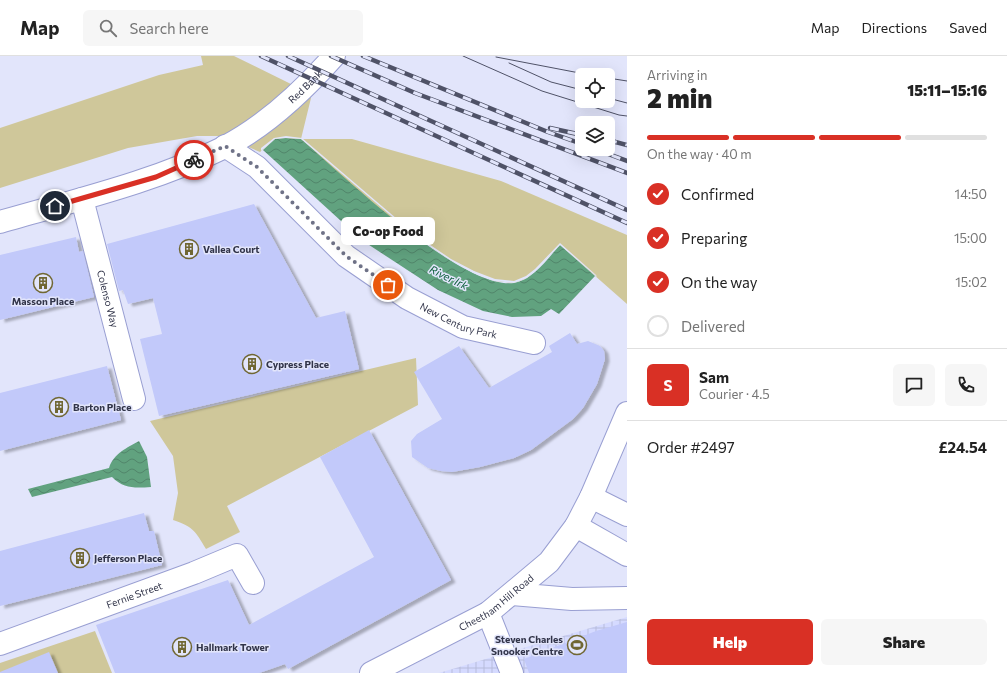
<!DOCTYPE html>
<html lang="en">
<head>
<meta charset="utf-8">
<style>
	body { margin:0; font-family:Commissioner,sans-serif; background:#f6f6f6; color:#222; height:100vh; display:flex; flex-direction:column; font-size:15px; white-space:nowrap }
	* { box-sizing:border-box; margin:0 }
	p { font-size:13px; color:#767676 }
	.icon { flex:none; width:22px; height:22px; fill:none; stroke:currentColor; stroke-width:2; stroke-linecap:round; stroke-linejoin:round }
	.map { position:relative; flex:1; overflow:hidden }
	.details { display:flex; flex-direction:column; background:#fff; width:380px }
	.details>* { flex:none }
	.buttons { position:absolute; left:575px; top:12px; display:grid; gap:8px }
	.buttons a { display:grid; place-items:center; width:40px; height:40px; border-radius:6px; background:#fff; box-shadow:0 4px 16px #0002; font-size:20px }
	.pin { position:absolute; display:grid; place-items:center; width:34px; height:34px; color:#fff; margin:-17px; border:2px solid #fff; border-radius:50%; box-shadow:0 1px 4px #0007 }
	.courier { position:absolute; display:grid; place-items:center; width:40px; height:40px; margin:-20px; border:3px solid #d93025; border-radius:50%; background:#fff; color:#222; box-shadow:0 1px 5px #0007 }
	.bubble { position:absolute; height:28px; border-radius:6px; background:#fff; box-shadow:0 4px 16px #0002; font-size:13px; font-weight:800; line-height:28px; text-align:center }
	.head em { font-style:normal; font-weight:800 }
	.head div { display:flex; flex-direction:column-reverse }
	.head { display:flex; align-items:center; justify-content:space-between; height:68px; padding:0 20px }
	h1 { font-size:26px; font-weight:800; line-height:30px }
	.bar { display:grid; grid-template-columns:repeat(4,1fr); gap:6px 4px; align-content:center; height:48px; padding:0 20px }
	.bar i { height:5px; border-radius:3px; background:#e0e0e0 }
	.bar .on { background:#d93025 }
	.bar p { grid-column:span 4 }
	.line { display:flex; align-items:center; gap:10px; padding:0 20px; border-top:1px solid #e0e0e0 }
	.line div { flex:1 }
	.round { display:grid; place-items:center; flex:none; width:42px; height:42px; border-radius:6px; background:#f6f6f6 }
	ol { padding:0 20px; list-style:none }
	li { display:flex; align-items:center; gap:12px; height:44px }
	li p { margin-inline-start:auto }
	li .icon { padding:4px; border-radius:50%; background:#d93025; color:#fff; stroke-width:4 }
	li:last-child { color:#767676 }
	li i { width:22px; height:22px; border:2px solid #e0e0e0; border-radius:50% }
	.cta { display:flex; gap:8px; margin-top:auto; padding:8px 20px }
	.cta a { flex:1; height:46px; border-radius:6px; background:#d93025; color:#fff; font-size:16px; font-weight:800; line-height:46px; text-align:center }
	.cta a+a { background:#f6f6f6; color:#222 }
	header { display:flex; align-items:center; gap:24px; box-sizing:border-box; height:56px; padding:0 20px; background:#fff; border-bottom:1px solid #e0e0e0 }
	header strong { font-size:19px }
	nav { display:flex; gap:22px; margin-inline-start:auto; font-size:14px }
	.search { width:280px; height:36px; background:#f6f6f6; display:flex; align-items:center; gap:10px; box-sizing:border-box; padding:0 14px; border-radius:6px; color:#767676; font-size:15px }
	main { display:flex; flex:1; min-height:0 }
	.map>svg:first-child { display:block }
	.industrial { fill:url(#industrial-grid) }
	.green { fill:#cfc79a }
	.water { fill:url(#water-waves) }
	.pier { fill:#e2e5fb }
	.building { fill:#c2c9fa; filter:url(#shadow) }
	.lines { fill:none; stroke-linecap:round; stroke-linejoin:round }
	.minor-casing { stroke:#999fd2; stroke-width:24 }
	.highway-casing { stroke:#999fd2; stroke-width:24 }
	.minor { stroke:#fff; stroke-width:22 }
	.highway { stroke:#fff; stroke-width:22 }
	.tram { stroke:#4f5267; stroke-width:1 }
	.rail-casing { stroke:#4f5267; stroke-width:4.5 }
	.rail { stroke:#e2e5fb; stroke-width:3; stroke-dasharray:9; stroke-linecap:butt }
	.done { stroke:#6f7287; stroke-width:4; stroke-dasharray:0 7.2 }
	.route { stroke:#d93025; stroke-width:5 }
	.labels { text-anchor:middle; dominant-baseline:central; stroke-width:3; stroke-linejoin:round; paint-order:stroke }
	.street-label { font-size:10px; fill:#313449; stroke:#e2e5fb }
	.poi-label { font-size:10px; font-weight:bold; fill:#313449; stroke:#e2e5fb; text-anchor:start }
	.water-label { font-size:11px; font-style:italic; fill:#0f603d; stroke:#e2e5fb }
</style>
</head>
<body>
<header>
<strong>Map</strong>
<div class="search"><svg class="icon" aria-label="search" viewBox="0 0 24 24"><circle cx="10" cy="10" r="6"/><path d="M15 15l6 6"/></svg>Search here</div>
<nav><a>Map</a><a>Directions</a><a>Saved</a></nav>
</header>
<main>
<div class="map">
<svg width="627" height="617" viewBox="0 0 627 617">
	<defs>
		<pattern id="industrial-grid" width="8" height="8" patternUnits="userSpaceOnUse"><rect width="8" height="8" fill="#d5daff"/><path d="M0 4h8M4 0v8" fill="none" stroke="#b7bcdc"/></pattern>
		<pattern id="water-waves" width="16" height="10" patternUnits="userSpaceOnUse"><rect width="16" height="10" fill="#61a27f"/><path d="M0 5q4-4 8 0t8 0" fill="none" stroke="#51856a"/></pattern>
		<filter id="shadow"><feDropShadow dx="4.5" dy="2.5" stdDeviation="1" flood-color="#0004"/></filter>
	</defs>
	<rect width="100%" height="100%" fill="#e2e5fb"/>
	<path class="industrial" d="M627,561V617H439Z"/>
	<g class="green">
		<path d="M201,0H234L295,30L311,42L301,83H352L501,125L627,179V248L560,189L527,222L514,227L494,225L450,204L275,83L260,96L223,80H197L128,92L0,132V72L159,19L203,9Z"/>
		<path d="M416,302L418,349L227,450L240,476L206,493C195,475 194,471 173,464L178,437L173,400L150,365Z"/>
		<path d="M95,575L112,617H0V607Z"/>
	</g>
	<g class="water">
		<path d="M285,82L301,83C342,118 461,234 514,227C533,224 548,202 560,189L595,220L559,258L551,253L541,260L512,261L483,255L438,234L363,185L263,94L275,83Z"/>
		<path d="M139,385L147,401L151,431C135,432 124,433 112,421L32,441L28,433L109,412C114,397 127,392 139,385Z"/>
	</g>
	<path class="pier" d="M286,80L302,82L417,180L451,203L474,215L495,223L514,225L526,220L535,213L560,187L596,219L597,221L560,189L536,214L527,222L514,227L494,225L473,217L450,204L416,181L301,83L286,82L275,83L261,95V92L274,82Z"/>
	<g class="building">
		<path d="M254,148L316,262L345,255L359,313L159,360L140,283L162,278L153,242L128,248L123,234L119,235L107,188Z"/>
		<path d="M76,181L79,196L83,195L94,241L0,264V199Z"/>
		<path d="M570,277L577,288L588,285L600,290L604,295L605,303L597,328L583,352L573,363L531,394L514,402L480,411L452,416L441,415L428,412L412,401L411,385L417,378L442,363L414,316L459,290L489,332L552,296L549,290Z"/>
		<path d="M107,310L121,364L0,395V337Z"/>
		<path d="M369,374L451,524L288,613L285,608L259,617H115L96,569L228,524L249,569L374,501L320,401Z"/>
		<path d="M144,457L149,475H154L162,509L0,550V495Z"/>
		<path d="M627,566V617H529L524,603L596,575Z"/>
		<path d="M49,596L58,617H0V616Z"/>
	</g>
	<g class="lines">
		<g class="minor-casing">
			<g id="minor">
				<path id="s1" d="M225,90L257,111L346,200L407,242L463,271L534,287"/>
				<path id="s2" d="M82,143L134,343"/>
				<path id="s3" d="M0,166C76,144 154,126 225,91C267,69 303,35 334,0"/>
				<path d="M488,557L512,617"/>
				<path id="s4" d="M0,588L194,517L237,499L253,527"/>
			</g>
		</g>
		<g class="highway-casing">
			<g id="highway">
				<path d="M591,441L627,459"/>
				<path d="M576,470L627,499"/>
				<path d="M512,538L572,543L627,542"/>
				<path id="s5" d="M371,617L488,557L549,506L576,470L591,441L627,357"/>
			</g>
		</g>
		<use href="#minor" class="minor"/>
		<use href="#highway" class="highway"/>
		<g class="tram">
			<path d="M463,0L542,35L619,59L627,60"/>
			<path d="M496,1L590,19"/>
			<path d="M509,7L551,26L582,34"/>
			<path d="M608,22L627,25"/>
			<path d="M608,42L627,47"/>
		</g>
		<g class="rail-casing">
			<g id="rail">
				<path d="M261,0L627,167"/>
				<path d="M288,0L627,154"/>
				<path d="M331,0L415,37L627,117"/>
				<path d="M363,0L548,76L582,88"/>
				<path d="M550,72L582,79"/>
				<path d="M608,84L627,89"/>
				<path d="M595,93L627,105"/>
			</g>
		</g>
		<use href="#rail" class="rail"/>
	</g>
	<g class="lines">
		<path class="done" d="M194,104L225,90L257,111L346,200L388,229"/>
		<path class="route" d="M55,150L156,121L194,104"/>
	</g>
	<defs>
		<g id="building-ring" transform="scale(1)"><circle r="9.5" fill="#e2e5fb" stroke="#706733" stroke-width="1.5"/><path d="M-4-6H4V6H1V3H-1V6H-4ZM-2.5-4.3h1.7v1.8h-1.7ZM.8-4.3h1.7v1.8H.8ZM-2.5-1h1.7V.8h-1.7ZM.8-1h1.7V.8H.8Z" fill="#706733"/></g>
		<g id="stadium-ring" transform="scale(1)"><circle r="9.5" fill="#e2e5fb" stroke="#706733" stroke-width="1.5"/><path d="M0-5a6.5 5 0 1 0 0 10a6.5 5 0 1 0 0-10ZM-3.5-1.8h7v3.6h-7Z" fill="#706733"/></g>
	</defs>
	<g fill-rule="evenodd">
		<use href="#building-ring" x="189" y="193"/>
		<use href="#building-ring" x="43" y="227"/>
		<use href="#building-ring" x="252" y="308"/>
		<use href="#building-ring" x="59" y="351"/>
		<use href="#building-ring" x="80" y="502"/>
		<use href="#stadium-ring" x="577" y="589"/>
		<use href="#building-ring" x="182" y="591"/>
	</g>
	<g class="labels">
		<g class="street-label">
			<text stroke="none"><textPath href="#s3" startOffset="338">Red Bank</textPath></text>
			<text stroke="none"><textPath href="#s2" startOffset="103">Colenso Way</textPath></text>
			<text stroke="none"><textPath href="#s1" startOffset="295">New Century Park</textPath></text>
			<text stroke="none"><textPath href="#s4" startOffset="143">Fernie Street</textPath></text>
			<text stroke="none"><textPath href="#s5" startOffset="144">Cheetham Hill Road</textPath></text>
		</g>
		<g class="poi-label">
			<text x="203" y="193">Vallea Court</text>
			<text x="43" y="245" text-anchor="middle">Masson Place</text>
			<text x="266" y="308">Cypress Place</text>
			<text x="73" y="351">Barton Place</text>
			<text x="94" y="502">Jefferson Place</text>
			<text x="563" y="583" text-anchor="end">Steven Charles<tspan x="563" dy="12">Snooker Centre</tspan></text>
			<text x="196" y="591">Hallmark Tower</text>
		</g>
		<g class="water-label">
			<text transform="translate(449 221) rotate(26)">River Irk</text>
		</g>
	</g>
</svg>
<div class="buttons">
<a><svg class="icon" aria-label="locate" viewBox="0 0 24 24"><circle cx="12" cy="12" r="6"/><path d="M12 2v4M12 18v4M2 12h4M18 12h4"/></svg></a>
<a><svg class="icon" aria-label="layers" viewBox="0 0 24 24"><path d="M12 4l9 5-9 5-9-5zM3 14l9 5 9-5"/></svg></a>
</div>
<div class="pin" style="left:388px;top:229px;background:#ea580c"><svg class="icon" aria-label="bag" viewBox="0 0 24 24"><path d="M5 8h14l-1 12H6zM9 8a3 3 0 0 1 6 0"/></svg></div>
<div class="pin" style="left:55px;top:150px;background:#1f2937"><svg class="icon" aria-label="home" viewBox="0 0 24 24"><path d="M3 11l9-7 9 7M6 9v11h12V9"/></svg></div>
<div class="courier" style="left:194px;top:104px"><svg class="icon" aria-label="bike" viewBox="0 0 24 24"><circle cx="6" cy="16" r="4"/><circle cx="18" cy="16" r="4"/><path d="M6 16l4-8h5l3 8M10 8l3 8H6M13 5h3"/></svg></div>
<div class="bubble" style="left:341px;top:161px;width:94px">Co-op Food</div>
</div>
<section class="details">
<div class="head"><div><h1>2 min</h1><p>Arriving in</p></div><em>15:11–15:16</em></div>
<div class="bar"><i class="on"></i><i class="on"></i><i class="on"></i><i></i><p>On the way · 40 m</p></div>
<ol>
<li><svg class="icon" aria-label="check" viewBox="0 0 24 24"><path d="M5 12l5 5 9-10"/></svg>Confirmed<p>14:50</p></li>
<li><svg class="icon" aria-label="check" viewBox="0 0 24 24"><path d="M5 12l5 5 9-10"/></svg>Preparing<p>15:00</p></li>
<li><svg class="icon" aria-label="check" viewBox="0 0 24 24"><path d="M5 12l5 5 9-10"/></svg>On the way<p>15:02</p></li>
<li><i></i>Delivered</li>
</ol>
<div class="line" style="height:72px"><b class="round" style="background:#d93025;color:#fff">S</b><div><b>Sam</b><p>Courier · 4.5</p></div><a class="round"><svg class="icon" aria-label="chat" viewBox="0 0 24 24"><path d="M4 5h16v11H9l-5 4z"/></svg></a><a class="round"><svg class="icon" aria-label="phone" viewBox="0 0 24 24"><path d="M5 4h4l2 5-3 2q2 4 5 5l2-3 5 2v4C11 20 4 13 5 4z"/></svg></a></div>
<div class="line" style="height:52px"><div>Order #2497</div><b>£24.54</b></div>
<div class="cta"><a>Help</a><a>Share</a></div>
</section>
</main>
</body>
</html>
